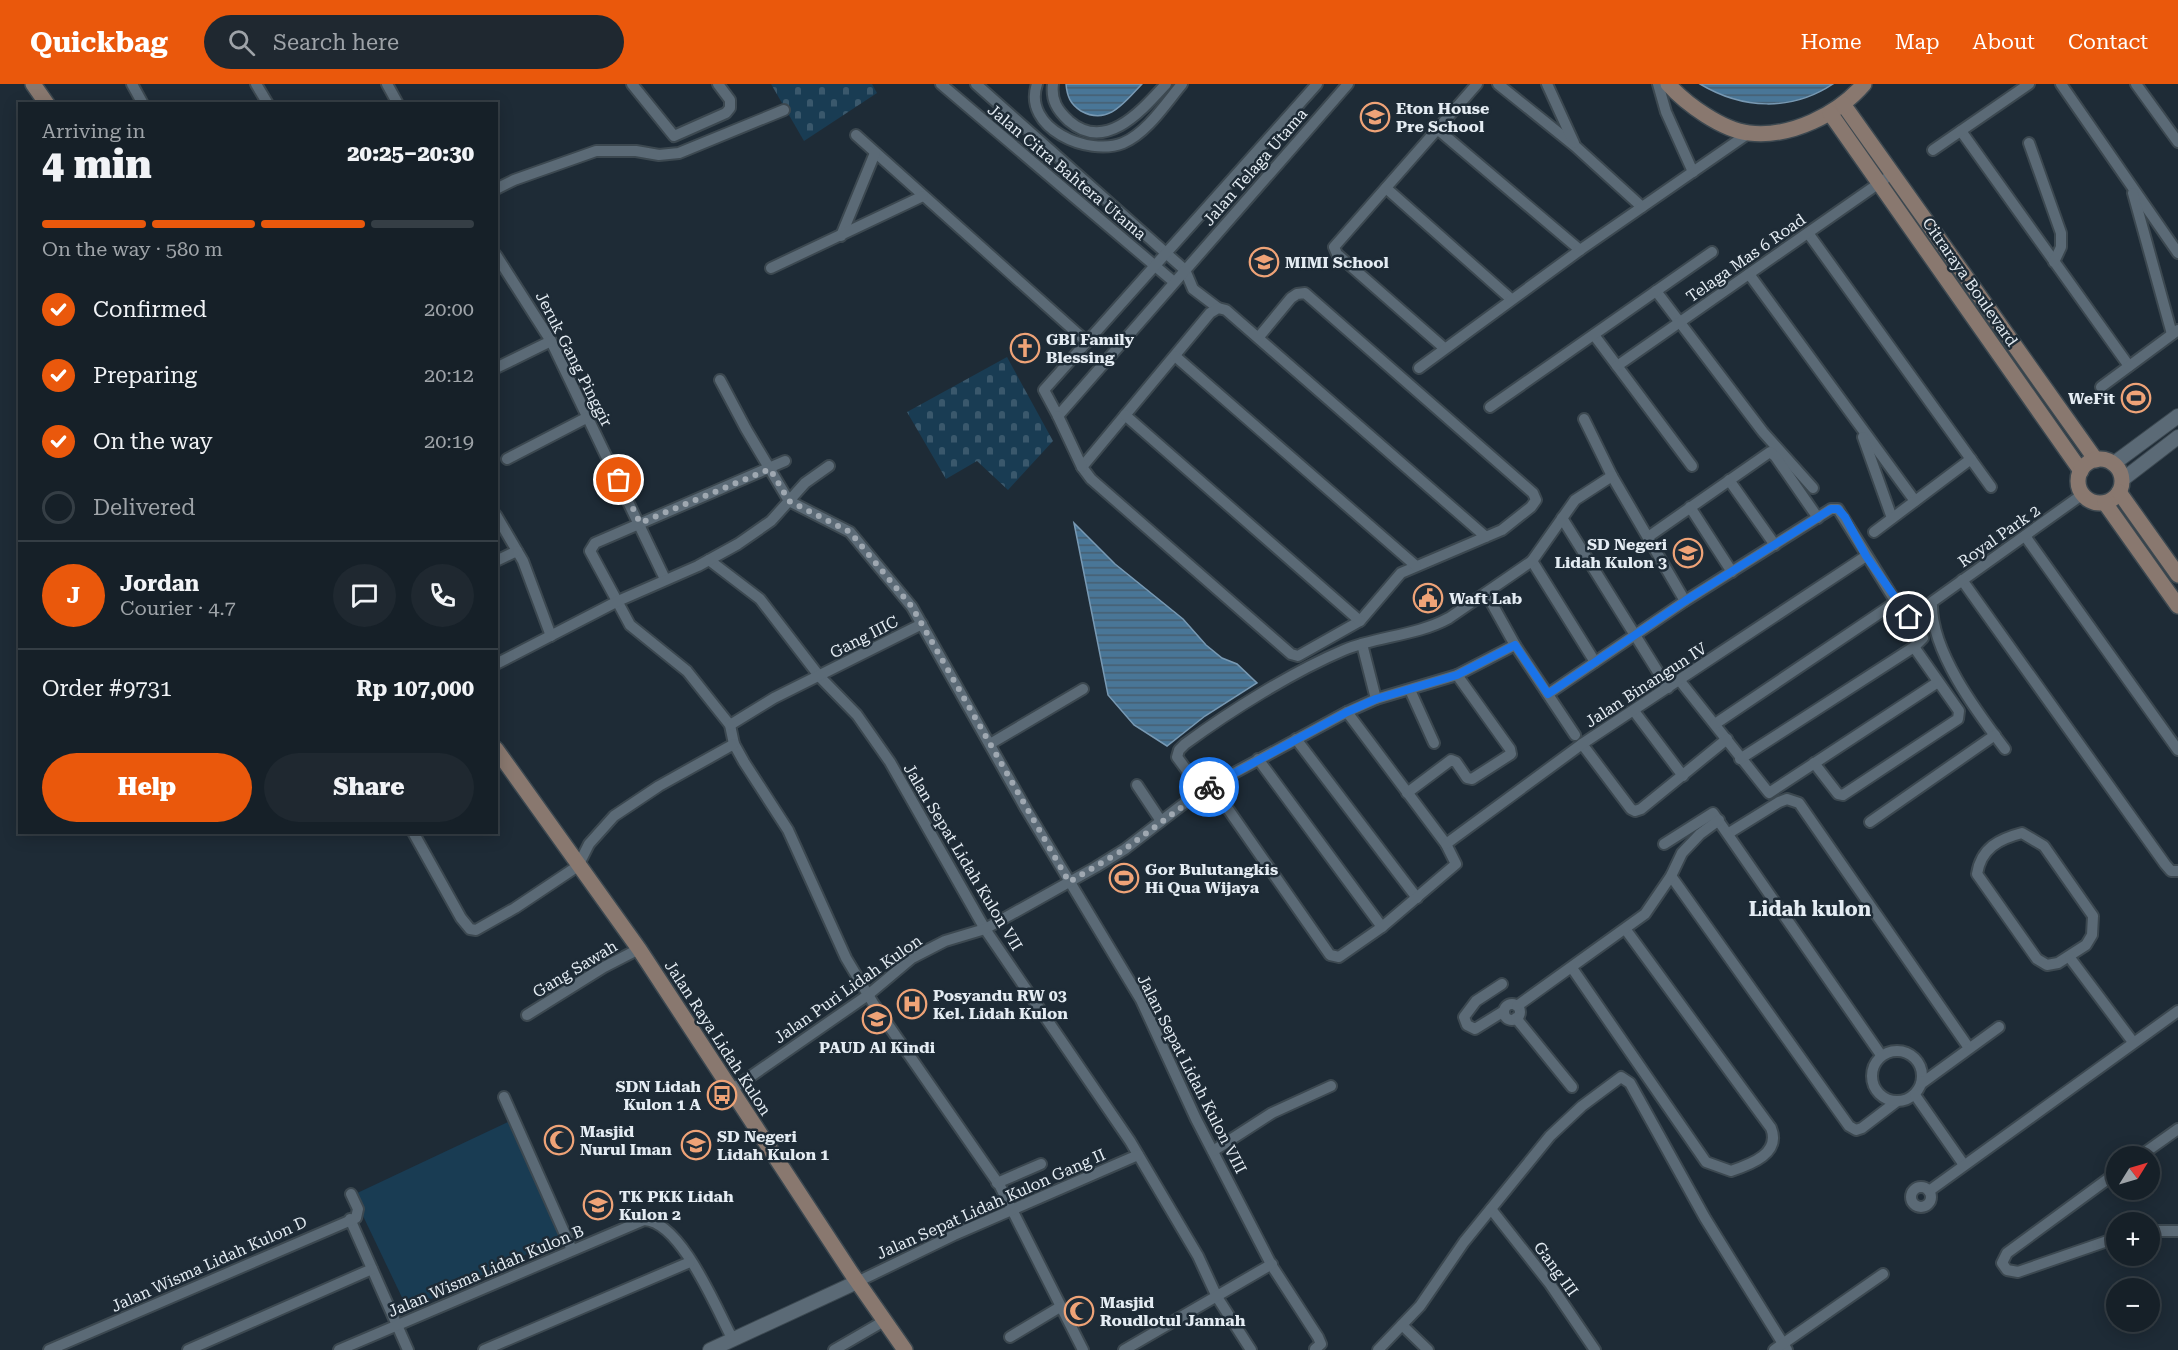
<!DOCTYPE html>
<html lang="en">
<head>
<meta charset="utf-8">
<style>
	body { margin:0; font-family:"Roboto Serif",serif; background:#1f2830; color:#f1f3f6; height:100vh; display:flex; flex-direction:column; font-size:22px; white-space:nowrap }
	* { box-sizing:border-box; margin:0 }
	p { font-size:20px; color:#9ea3a8 }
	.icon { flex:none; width:33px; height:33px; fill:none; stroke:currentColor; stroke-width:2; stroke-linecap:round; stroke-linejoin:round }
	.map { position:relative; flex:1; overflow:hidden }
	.details { position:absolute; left:18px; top:18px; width:480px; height:732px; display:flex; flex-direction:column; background:#162028; border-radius:0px; box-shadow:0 3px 15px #0003,0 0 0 2px #353e45 }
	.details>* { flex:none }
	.needle { width:39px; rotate:53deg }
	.fabs { position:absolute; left:2106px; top:1062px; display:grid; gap:12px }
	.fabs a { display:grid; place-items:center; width:54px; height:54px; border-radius:50%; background:#162028; box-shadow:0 3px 15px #0003,0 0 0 2px #353e45; font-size:30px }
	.pin { position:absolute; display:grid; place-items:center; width:51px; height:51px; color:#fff; margin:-26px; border:3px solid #fff; border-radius:50%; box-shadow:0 2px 6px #0007 }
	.courier { position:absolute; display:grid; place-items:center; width:60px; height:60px; margin:-30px; border:4px solid #1a73e8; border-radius:50%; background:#fff; color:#222; box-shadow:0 2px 8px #0007 }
	.headline em { font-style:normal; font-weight:800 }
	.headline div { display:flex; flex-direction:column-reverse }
	.headline { display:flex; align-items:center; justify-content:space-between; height:102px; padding:0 24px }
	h1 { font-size:39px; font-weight:800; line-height:45px }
	.bar { display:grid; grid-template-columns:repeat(4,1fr); gap:9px 6px; align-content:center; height:72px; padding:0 24px }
	.bar i { height:8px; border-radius:4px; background:#353e45 }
	.bar .on { background:#ea580c }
	.bar p { grid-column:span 4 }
	.line { display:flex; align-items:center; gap:15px; padding:0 24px; border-top:2px solid #353e45 }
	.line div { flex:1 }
	.round { display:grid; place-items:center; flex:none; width:63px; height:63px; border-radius:32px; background:#1f2830 }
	ol { padding:0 24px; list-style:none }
	li { display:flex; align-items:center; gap:18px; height:66px }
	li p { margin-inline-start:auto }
	li .icon { padding:6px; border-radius:50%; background:#ea580c; color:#fff; stroke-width:4 }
	li:last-child { color:#9ea3a8 }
	li i { width:33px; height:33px; border:3px solid #353e45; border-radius:50% }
	.button { display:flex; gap:12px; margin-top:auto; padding:12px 24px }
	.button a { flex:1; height:69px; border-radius:36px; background:#ea580c; color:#fff; font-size:24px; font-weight:800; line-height:69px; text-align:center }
	.button a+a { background:#1f2830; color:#f1f3f6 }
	header { display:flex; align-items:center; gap:36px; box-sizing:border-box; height:84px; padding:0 30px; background:#ea580c; color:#fff }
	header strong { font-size:28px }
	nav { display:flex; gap:33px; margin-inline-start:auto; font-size:21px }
	.search { width:420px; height:54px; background:#1f2830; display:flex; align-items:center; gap:15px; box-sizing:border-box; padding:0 21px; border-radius:33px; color:#9ea3a8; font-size:22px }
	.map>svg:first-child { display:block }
	.cemetery { fill:url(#cemetery-stones) }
	.park { fill:#193c53 }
	.water { fill:url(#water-rules); stroke:#7899b3; stroke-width:1.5 }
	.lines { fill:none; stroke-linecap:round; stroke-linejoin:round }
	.minor-casing { stroke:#3c4850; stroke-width:14 }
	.tertiary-casing { stroke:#3c4850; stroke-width:16 }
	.secondary-casing { stroke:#3c4850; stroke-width:18 }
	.minor { stroke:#5b6a76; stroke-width:10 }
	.tertiary { stroke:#5b6a76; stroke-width:14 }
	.secondary { stroke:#89786f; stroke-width:15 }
	.done { stroke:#9fa8b1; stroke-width:6; stroke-dasharray:0 10.8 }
	.route { stroke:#1a73e8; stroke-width:8 }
	.labels { text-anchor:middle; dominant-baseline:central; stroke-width:5; stroke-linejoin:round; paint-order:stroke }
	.poi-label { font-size:16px; font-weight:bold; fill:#e4ecf3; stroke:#1e2b36; text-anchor:start }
	.street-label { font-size:16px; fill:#e4ecf3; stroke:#1e2b36 }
	.quarter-label { font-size:20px; font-weight:bold; fill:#e4ecf3; stroke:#1e2b36 }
</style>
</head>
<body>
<header>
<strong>Quickbag</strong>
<div class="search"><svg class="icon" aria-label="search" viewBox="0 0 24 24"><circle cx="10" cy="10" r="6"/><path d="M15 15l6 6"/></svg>Search here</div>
<nav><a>Home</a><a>Map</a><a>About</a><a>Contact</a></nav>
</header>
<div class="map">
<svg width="2178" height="1266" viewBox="0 0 2178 1266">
	<defs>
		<pattern id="cemetery-stones" width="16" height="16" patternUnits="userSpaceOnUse" patternTransform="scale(1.5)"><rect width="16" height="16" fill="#193c53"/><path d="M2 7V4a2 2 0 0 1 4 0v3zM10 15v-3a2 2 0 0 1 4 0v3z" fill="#3a586c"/></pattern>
		<pattern id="water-rules" width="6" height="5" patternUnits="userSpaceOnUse" patternTransform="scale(1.5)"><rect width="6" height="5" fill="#497697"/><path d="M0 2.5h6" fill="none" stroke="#465e70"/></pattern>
	</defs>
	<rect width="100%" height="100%" fill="#1e2b36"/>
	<g class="cemetery">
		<path d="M771,0H872L877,9L804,57Z"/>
		<path d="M1007,273L1053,357L1008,406L977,377L946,395L907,328Z"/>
	</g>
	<path class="park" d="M508,1038L563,1153L408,1226L353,1111Z"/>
	<g class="water">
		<path d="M1066,0H1142C1124,19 1108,42 1081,27C1070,20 1067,12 1066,0Z"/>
		<path d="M1700,0H1833C1791,28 1742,25 1700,0Z"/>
		<path d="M1074,439L1115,480L1183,535L1206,561L1222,574L1237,580L1257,599L1205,632L1167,662L1134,641L1108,611Z"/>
	</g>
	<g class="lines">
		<g class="minor-casing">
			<g id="minor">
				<path d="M132,0L143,20"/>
				<path d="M256,0L268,20"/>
				<path d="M387,0L398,20"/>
				<path d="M632,0L674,52L726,29L730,24V16L718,0"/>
				<path d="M941,0L1174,198"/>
				<path d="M976,0L1185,186L1193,205L1218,224"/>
				<path d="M1037,0C1022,44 1088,73 1123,59C1147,49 1166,19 1182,0"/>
				<path d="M1053,0C1051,16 1057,26 1069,37C1106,69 1142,26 1166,0"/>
				<path d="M1317,0L1044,306L1058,332L1348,0"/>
				<path d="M1498,0L1575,62L1642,123"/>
				<path d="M1547,0L1574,59"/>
				<path d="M1658,0L1666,28L1693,88"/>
				<path d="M2061,0L2178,169"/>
				<path d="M2136,0L2178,58"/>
				<path d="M1436,44L1580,166"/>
				<path d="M1961,47L2129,282"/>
				<path d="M856,51L1087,258"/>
				<path d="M2029,59L2061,149V163L2054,178"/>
				<path d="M1933,66L2029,0"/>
				<path d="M1386,104L1511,215"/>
				<path d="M496,105L514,96L596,67H636L659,71L679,69L784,26"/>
				<path d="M2133,109L2172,250"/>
				<path d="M1808,149L1991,403"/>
				<path d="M841,152L875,69"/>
				<path d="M496,171L551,257L665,495"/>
				<path d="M771,184L923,112"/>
				<path d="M1749,190L1915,417"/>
				<path d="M1656,207L1763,348L1813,404"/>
				<path d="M1594,251L1692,382"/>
				<path d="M1258,254L1291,214L1297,210L1305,209L1533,409L1536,416L1531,423L1502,446L1401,489L1360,537L1298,572L1291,570L1091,395L1082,383L1210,229L1218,224L1226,226L1486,453"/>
				<path d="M1443,263L1337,170L1334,163L1477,0"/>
				<path d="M1175,272L1416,482"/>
				<path d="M1617,282L1885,95"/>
				<path d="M496,284L551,257"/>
				<path d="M1419,284L1580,166L1749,49"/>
				<path d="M720,296L746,345L789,417L850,448L912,523L1026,725L1141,916L1196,1035L1272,1182L1318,1253L1321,1260L1315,1265"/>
				<path d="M2101,303L2178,246"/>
				<path d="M1490,323L1712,168"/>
				<path d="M1125,331L1360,537"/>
				<path d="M1058,332L1082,383"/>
				<path d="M1584,335L1612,392L1685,517"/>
				<path d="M1863,353L1892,434"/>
				<path d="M507,375L588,333"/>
				<path d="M785,377L595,459L590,467L630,541L687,587L730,641L734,660L744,678L788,746L846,874L873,919L1000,1102L1083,1266"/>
				<path d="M1729,396L1775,461"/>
				<path d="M1690,423L1732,488"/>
				<path d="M496,431L523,477L551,552"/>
				<path d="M1562,434L1668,604"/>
				<path d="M1874,448L1971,375"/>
				<path d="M2025,452L2178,666"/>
				<path d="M1648,453L1770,368L1775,372L1818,434"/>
				<path d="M709,476L760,515L820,593L857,631L890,678L985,845L1130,1057L1198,1172L1217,1213L1251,1266"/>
				<path d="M496,477L517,467"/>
				<path d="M1532,477L1595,578"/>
				<path d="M1962,496L2165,780L2171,787H2178"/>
				<path d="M1486,509L1515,561L1575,651"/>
				<path d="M1362,560L1376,615"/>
				<path d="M496,580L618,517L698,482L738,460L771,437L805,399L829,382"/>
				<path d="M1680,597L1769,709L1938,598"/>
				<path d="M1410,606L1434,659"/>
				<path d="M1548,610L1685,517L1831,425H1838L1896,518L1923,554L1914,563L1740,675"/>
				<path d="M1634,627L1683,692"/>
				<path d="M1715,640L1896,518"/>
				<path d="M730,641L774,614L922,540"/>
				<path d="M1296,655L1417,814"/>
				<path d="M990,660L1083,605"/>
				<path d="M1582,660L1631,725L1635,727L1641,725L1727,655"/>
				<path d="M2005,665C1977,628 1930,566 1932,518L2083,410"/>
				<path d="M1258,675L1382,843"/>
				<path d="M1814,679L1838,710L1843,711L1958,635L1959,627L1914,563"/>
				<path d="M1137,701L1161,737"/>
				<path d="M1212,702L1330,871L1339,873L1382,843L1456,780L1446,760L1347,628"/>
				<path d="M1202,707L1177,673L1179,666L1185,660C1230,627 1292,588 1344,566C1378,552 1416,552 1449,534L1532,477L1575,416L1612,392"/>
				<path d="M1407,709L1451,676L1456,678L1467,694L1472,695L1511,670L1510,665L1457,591"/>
				<path d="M1870,738L1995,651"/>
				<path d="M413,748L461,834L470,845L476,846L515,824L578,782L589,760L614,732L659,702L734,660"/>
				<path d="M1729,749L1779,718L1787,715L1799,719L1969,964"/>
				<path d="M2022,749L2044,762L2093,832L2092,851L2086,861L2058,879L2047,881L2037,875L1977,790C1981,764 1999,755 2022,749Z"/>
				<path d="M1446,760L1582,660L1866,472"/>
				<path d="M1664,760L1713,729L1881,971"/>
				<path d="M1671,792L1849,1042L1856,1046L1862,1044L1896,1018"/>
				<path d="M2070,874L2133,958"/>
				<path d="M1572,884L1706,1078L1731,1087C1752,1080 1781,1069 1771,1044L1626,846"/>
				<path d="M1502,900L1476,917L1464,933L1467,941L1475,945L1504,927"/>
				<circle cx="1512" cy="928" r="8"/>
				<path d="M1517,922L1645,830L1671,792L1682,769L1700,750L1719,736"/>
				<path d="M527,931L604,883L639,865"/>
				<path d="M1516,934L1572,1003"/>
				<circle cx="1897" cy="992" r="25"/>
				<path d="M1922,999L1999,943"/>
				<path d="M731,1006L868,911L912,874L945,857L985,845L1096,783L1125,765L1199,708L1347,628L1376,615L1457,591L1515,561"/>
				<path d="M1915,1011L1964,1081"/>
				<path d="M504,1013L572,1166"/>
				<path d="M1213,1067L1272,1029L1331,1002"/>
				<path d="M2140,1072L2178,1045"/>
				<path d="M2116,1089L2007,1169L2002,1179L2007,1186L2018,1188L2116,1154"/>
				<path d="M997,1099L1041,1080"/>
				<circle cx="1921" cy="1113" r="10"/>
				<path d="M1929,1107L2178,927"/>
				<path d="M1491,1125L1550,1200L1595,1266"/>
				<path d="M350,1135L408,1266"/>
				<path d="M2150,1147H2178"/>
				<path d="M857,1198L954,1151L1138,1071"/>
				<path d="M1402,1241L1428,1266"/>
				<path d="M1010,1253L1060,1223"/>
				<path d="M49,1266L356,1134L358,1125L351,1110"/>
				<path d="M188,1266L372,1185"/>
				<path d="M339,1266L644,1136C681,1137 717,1226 733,1256"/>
				<path d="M484,1266L690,1178"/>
				<path d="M834,1266L884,1237"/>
				<path d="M1124,1266L1272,1180"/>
				<path d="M1378,1266L1420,1222L1464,1158L1550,1052L1582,1022L1621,993L1630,999L1705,1134L1787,1266"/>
				<path d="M1774,1266L1883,1190"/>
			</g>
		</g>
		<g class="tertiary-casing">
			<g id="tertiary">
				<path d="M2113,380L2178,332"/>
				<path d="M2122,396L2178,353"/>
				<path d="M710,1266L857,1198"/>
			</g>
		</g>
		<g class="secondary-casing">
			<g id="secondary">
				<path d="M33,0L47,20"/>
				<path d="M1668,0C1686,20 1722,46 1749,49C1791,54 1838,30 1864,0"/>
				<path d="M1843,20L2096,376"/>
				<path d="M1830,29L2081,387"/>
				<circle cx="2100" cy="397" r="22"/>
				<path d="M2119,408L2178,491"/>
				<path d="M2105,419L2178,522"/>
				<path d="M496,665L639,865L852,1190L905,1266"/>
			</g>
		</g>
		<use href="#minor" class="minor"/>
		<use href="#tertiary" class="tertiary"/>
		<use href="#secondary" class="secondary"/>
	</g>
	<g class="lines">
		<path class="done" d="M619,396L640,439L770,385L789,417L850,448L912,523L1069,798L1125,765L1209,703"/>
		<path class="route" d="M1209,703L1347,628L1376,615L1457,591L1515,561L1548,610L1685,517L1831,425H1838L1845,433L1866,472L1909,533"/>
	</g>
	<defs>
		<g id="school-ring" transform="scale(1.5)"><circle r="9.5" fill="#1e2b36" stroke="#efa377" stroke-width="1.5"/><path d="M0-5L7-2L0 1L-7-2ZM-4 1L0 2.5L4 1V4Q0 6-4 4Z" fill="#efa377"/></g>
		<g id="church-ring" transform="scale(1.5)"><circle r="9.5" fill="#1e2b36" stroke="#efa377" stroke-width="1.5"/><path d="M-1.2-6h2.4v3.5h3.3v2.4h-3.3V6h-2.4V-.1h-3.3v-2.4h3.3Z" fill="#efa377"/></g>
		<g id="stadium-ring" transform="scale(1.5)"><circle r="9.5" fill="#1e2b36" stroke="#efa377" stroke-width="1.5"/><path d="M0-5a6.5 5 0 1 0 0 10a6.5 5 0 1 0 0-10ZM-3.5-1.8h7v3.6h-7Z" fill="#efa377"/></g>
		<g id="civic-ring" transform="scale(1.5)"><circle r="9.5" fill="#1e2b36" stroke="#efa377" stroke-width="1.5"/><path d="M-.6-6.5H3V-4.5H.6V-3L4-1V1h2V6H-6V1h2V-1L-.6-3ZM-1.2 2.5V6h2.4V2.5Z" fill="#efa377"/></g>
		<g id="hospital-ring" transform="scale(1.5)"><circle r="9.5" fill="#1e2b36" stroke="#efa377" stroke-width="1.5"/><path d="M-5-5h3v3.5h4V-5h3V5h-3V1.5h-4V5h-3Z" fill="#efa377"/></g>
		<g id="bus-ring" transform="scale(1.5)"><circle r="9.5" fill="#1e2b36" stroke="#efa377" stroke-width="1.5"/><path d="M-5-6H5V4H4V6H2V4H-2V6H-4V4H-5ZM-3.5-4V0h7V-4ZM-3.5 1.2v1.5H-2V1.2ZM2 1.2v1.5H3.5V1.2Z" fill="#efa377"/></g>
		<g id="mosque-ring" transform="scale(1.5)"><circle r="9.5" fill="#1e2b36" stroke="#efa377" stroke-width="1.5"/><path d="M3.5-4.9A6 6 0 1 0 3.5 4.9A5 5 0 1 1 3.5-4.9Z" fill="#efa377"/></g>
	</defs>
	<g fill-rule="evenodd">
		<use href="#school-ring" x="1375" y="33"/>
		<use href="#school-ring" x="1264" y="178"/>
		<use href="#church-ring" x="1025" y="264"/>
		<use href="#stadium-ring" x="2136" y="314"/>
		<use href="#school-ring" x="1688" y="469"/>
		<use href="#civic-ring" x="1428" y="514"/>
		<use href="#stadium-ring" x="1124" y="794"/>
		<use href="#hospital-ring" x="912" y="920"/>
		<use href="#school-ring" x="877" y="935"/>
		<use href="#bus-ring" x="722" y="1011"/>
		<use href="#mosque-ring" x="559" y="1056"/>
		<use href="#school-ring" x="696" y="1061"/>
		<use href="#school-ring" x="598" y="1121"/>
		<use href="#mosque-ring" x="1079" y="1227"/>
	</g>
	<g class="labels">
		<g class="poi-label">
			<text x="1396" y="24">Eton House<tspan x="1396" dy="18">Pre School</tspan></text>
			<text x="1285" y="178">MIMI School</text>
			<text x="1046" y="255">GBI Family<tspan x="1046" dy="18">Blessing</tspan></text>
			<text x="2115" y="314" text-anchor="end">WeFit</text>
			<text x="1667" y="460" text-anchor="end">SD Negeri<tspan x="1667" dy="18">Lidah Kulon 3</tspan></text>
			<text x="1449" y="514">Waft Lab</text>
			<text x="1145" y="785">Gor Bulutangkis<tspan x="1145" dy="18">Hi Qua Wijaya</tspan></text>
			<text x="933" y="911">Posyandu RW 03<tspan x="933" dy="18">Kel. Lidah Kulon</tspan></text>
			<text x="877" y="963" text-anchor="middle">PAUD Al Kindi</text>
			<text x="701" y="1002" text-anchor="end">SDN Lidah<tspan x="701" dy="18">Kulon 1 A</tspan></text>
			<text x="580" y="1047">Masjid<tspan x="580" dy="18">Nurul Iman</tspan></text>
			<text x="717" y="1052">SD Negeri<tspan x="717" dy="18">Lidah Kulon 1</tspan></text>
			<text x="619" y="1112">TK PKK Lidah<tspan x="619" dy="18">Kulon 2</tspan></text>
			<text x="1100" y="1218">Masjid<tspan x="1100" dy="18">Roudlotul Jannah</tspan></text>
		</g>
		<g class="street-label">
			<text transform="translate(1255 83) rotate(-49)">Jalan Telaga Utama</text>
			<text transform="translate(1067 88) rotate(40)">Jalan Citra Bahtera Utama</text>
			<text transform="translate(1746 174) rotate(-35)">Telaga Mas 6 Road</text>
			<text transform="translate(1970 198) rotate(55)">Citraraya Boulevard</text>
			<text transform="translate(574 275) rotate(63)">Jeruk Gang Pinggir</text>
			<text transform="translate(1999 452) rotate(-35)">Royal Park 2</text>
			<text transform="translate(864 553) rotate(-27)">Gang IIIC</text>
			<text transform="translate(1646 601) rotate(-33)">Jalan Binangun IV</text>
			<text transform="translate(963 773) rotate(59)">Jalan Sepat Lidah Kulon VII</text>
			<text transform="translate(575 885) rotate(-31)">Gang Sawah</text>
			<text transform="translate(848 905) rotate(-35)">Jalan Puri Lidah Kulon</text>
			<text transform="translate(718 954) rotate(57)">Jalan Raya Lidah Kulon</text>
			<text transform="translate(1192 990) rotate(63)">Jalan Sepat Lidah Kulon VIII</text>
			<text transform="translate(991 1120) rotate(-24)">Jalan Sepat Lidah Kulon Gang II</text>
			<text transform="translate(209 1180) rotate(-24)">Jalan Wisma Lidah Kulon D</text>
			<text transform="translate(1556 1185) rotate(54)">Gang III</text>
			<text transform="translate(486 1187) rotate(-23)">Jalan Wisma Lidah Kulon B</text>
		</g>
		<g class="quarter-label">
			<text x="1810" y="825">Lidah kulon</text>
		</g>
	</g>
</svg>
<div class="fabs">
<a><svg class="needle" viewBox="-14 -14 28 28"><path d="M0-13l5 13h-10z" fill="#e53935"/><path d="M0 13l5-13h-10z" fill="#9ea3a8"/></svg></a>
<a>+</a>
<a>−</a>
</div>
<div class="pin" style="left:619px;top:396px;background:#ea580c"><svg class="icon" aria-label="bag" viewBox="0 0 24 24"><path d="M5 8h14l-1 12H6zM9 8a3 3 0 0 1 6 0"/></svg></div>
<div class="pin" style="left:1909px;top:533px;background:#1f2937"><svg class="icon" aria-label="home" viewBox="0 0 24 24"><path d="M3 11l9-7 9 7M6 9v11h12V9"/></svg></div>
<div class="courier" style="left:1209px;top:703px"><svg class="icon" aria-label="bike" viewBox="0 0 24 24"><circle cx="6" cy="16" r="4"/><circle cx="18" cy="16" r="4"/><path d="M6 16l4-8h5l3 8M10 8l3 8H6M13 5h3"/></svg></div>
<section class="details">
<div class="headline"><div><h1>4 min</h1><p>Arriving in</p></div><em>20:25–20:30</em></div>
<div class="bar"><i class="on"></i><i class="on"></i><i class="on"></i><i></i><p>On the way · 580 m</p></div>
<ol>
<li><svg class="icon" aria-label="check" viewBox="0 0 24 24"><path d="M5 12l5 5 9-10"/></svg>Confirmed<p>20:00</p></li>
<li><svg class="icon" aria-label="check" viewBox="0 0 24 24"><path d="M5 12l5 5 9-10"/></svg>Preparing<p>20:12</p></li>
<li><svg class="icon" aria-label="check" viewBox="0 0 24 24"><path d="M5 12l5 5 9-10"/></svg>On the way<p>20:19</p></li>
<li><i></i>Delivered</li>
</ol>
<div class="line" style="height:108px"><b class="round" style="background:#ea580c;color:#fff">J</b><div><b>Jordan</b><p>Courier · 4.7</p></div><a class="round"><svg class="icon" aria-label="chat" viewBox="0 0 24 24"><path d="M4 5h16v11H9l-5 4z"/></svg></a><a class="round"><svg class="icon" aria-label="phone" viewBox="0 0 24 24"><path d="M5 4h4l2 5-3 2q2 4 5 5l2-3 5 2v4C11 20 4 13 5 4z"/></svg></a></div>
<div class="line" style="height:78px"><div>Order #9731</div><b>Rp 107,000</b></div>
<div class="button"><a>Help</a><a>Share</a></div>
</section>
</div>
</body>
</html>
